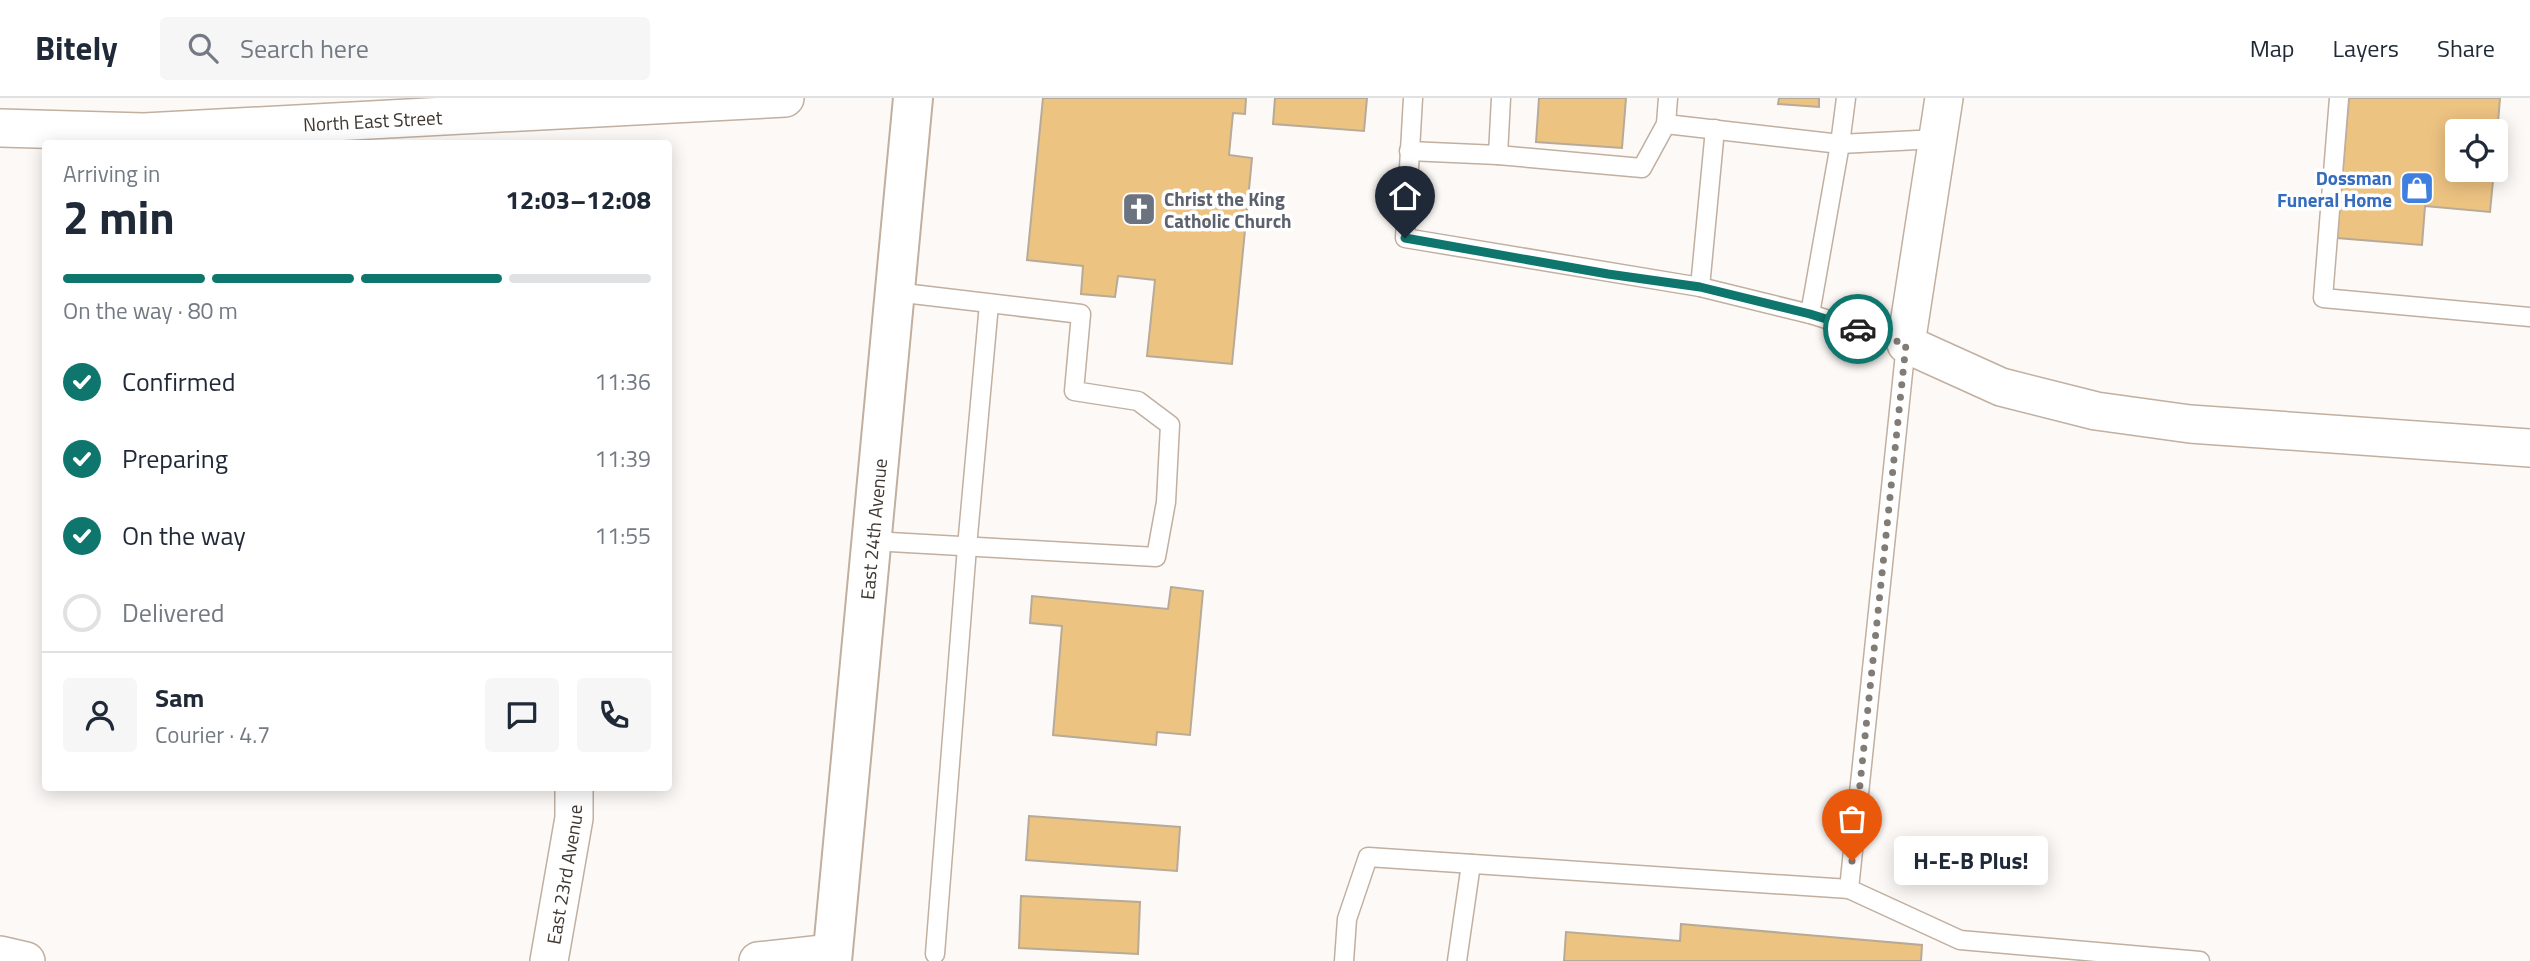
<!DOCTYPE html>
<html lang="en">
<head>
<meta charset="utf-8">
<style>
	body { margin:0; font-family:"Titillium Web",sans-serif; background:#f6f6f7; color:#1f2937; height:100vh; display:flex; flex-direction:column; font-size:26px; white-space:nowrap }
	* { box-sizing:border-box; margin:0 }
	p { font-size:23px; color:#747a83 }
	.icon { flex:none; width:38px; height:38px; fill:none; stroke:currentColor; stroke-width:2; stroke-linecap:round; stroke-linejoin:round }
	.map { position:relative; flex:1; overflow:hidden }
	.sheet { position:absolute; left:42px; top:42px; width:630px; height:651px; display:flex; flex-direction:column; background:#fff; border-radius:7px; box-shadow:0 4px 18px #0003 }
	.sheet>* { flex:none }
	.tools { position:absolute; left:2445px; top:21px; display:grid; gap:14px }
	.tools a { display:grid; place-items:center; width:63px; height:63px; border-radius:7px; background:#fff; box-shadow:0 4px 18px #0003; font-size:35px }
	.pin { position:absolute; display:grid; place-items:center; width:60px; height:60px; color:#fff; margin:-72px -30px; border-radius:50% 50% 50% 0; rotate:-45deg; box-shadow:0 0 7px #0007 }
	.pin .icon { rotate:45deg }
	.courier { position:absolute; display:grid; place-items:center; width:70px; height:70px; margin:-35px; border:5px solid #0f766e; border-radius:50%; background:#fff; color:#222; box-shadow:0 2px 9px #0007 }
	.bubble { position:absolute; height:49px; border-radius:7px; background:#fff; box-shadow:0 4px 18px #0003; font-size:23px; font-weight:700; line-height:49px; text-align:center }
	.head em { font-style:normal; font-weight:700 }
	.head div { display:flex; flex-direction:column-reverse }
	.head { display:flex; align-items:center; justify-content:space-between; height:119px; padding:0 21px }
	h1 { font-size:46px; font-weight:700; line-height:52px }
	.bar { display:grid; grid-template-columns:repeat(4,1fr); gap:10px 7px; align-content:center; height:84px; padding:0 21px }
	.bar i { height:9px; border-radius:5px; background:#e0e1e3 }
	.bar .current { background:#0f766e }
	.bar p { grid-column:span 4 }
	.line { display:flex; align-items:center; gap:18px; padding:0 21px; border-top:2px solid #e0e1e3 }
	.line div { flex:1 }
	.round { display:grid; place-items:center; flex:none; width:74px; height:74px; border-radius:7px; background:#f6f6f7 }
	ol { padding:0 21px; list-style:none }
	li { display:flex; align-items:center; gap:21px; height:77px }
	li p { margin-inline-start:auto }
	li .icon { padding:7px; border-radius:50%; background:#0f766e; color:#fff; stroke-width:4 }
	li:last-child { color:#747a83 }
	li i { width:38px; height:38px; border:4px solid #e0e1e3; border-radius:50% }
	header { display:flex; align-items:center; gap:42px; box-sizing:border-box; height:98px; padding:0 35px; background:#fff; border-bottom:2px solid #e0e1e3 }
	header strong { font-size:33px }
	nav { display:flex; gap:38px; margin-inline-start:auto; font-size:24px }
	.search { width:490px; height:63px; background:#f6f6f7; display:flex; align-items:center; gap:18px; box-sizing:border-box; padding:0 24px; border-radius:7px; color:#747a83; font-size:26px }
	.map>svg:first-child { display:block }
	.building { fill:#edc382; stroke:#b7ab98; stroke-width:2 }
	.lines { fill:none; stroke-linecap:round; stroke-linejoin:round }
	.lane-casing { stroke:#c1afa0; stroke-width:21 }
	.street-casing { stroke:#c1afa0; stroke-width:40 }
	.secondary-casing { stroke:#c1afa0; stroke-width:42 }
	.lane { stroke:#fff; stroke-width:18 }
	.street { stroke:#fff; stroke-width:37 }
	.secondary { stroke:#fff; stroke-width:38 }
	.done { stroke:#827c77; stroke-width:7; stroke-dasharray:0 12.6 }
	.route { stroke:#0f766e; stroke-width:9 }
	.labels { text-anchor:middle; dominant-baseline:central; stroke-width:7; stroke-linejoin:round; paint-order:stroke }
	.street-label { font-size:19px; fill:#3f3832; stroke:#fff }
	.shop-label { font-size:19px; font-weight:bold; fill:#366cbe; stroke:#fff; text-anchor:end }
	.worship-label { font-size:19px; font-weight:bold; fill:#5b616d; stroke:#fff; text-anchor:start }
</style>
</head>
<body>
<header>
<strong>Bitely</strong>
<div class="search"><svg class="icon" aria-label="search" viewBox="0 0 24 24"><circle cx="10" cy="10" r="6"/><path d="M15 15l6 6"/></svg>Search here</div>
<nav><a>Map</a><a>Layers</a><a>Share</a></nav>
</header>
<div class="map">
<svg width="2530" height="863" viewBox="0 0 2530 863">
	<rect width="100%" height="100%" fill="#fdf9f6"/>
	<g class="building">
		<path d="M1043,0H1246L1245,16L1233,15L1229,57L1252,60L1232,266L1147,258L1155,182L1118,178L1115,199L1081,196L1083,168L1027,162Z"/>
		<path d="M1275,0H1367L1364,33L1273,26Z"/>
		<path d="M1539,0H1626L1622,50L1536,44Z"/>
		<path d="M1779,0H1819V9L1778,6Z"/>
		<path d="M2349,0H2500L2496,49V33H2457V72H2494L2490,114L2425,108L2422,147L2337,140Z"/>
		<path d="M1171,489L1203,493L1190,637L1157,634L1156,647L1053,637L1062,528L1030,525L1032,498L1168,511Z"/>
		<path d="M1029,718L1180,729L1177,773L1026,762Z"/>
		<path d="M1021,798L1140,804L1138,856L1019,850Z"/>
		<path d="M1681,826L1922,847L1921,863H1564L1566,834L1680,843Z"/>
	</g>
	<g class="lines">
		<g class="lane-casing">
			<g id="lane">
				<path d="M1846,0L1840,46L1937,41"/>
				<path d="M2339,0L2323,200L2530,219"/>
				<path d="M1666,26L1840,46L1810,216"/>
				<path d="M1409,53L1498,57L1642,70L1666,26L1668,0"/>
				<path d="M1498,57L1501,0"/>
				<path d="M1700,189L1715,31"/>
				<path d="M872,443L1156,459L1166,404L1170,327L1138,303L1074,293L1081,216L895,194"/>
				<path d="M1849,791L1960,842L2200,863"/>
				<path d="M935,856L967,449L989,206"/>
				<path d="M1344,863L1347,821L1368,759L1849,791L1906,246L1810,216L1700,189L1405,140L1413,0"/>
				<path d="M1457,863L1471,766"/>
			</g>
		</g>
		<g class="street-casing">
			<g id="street">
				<path d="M1944,0L1906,246L2001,289L2096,313L2190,326L2530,350"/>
				<path id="s1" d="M0,30L144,34L785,0"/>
				<path d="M0,857L26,863"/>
				<path id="s2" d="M549,863L574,720V690"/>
				<path d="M758,863L832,855"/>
			</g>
		</g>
		<g class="secondary-casing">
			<g id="secondary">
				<path id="s3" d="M832,863L913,0"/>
			</g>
		</g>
		<use href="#lane" class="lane"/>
		<use href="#street" class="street"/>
		<use href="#secondary" class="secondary"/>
	</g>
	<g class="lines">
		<path class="done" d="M1852,763L1906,246L1858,231"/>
		<path class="route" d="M1405,140L1608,176L1700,189L1810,216L1858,231"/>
	</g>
	<defs>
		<g id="shop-square" transform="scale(1.75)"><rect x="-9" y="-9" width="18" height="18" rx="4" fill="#3f7fe0" stroke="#fff"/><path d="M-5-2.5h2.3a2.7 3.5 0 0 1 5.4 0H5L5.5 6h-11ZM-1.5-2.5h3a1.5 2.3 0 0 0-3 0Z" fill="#fff"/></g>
		<g id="church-square" transform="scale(1.75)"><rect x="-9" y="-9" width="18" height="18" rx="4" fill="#6b7280" stroke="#fff"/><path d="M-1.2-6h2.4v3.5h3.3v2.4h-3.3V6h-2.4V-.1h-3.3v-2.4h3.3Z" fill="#fff"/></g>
	</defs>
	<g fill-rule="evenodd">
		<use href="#shop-square" x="2417" y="90"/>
		<use href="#church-square" x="1139" y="111"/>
	</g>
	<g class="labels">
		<g class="street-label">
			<text stroke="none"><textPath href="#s1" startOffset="373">North East Street</textPath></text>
			<text stroke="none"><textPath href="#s3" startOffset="434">East 24th Avenue</textPath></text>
			<text stroke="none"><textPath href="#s2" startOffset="88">East 23rd Avenue</textPath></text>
		</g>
		<g class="shop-label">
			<text x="2392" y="79">Dossman<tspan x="2392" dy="22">Funeral Home</tspan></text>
		</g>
		<g class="worship-label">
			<text x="1164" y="100">Christ the King<tspan x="1164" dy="22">Catholic Church</tspan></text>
		</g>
	</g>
</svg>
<div class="tools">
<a><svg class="icon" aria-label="locate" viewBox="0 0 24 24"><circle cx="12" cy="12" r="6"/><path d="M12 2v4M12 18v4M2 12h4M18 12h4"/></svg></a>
</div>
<div class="pin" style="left:1852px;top:763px;background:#ea580c"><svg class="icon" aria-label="bag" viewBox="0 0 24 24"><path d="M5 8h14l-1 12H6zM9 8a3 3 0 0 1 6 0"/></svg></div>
<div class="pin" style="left:1405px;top:140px;background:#1f2937"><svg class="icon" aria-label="home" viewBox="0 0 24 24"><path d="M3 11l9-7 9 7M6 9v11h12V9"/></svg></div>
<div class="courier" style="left:1858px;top:231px"><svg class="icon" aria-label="car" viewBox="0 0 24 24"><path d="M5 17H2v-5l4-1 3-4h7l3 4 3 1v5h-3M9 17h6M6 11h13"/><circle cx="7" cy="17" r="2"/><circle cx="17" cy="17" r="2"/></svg></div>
<div class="bubble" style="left:1894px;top:738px;width:154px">H-E-B Plus!</div>
<section class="sheet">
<div class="head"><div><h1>2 min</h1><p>Arriving in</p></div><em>12:03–12:08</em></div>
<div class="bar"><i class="current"></i><i class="current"></i><i class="current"></i><i></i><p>On the way · 80 m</p></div>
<ol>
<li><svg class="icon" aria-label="check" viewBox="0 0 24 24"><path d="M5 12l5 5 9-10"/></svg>Confirmed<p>11:36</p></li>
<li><svg class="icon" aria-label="check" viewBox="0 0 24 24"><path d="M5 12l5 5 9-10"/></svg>Preparing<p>11:39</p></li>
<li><svg class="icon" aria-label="check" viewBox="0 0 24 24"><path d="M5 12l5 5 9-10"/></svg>On the way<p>11:55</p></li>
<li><i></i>Delivered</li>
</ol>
<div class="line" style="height:126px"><a class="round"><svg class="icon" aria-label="person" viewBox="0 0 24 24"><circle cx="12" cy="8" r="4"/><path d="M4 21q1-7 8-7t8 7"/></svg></a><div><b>Sam</b><p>Courier · 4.7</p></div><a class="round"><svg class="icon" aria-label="chat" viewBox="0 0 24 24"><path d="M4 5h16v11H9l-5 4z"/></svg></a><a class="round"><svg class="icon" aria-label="phone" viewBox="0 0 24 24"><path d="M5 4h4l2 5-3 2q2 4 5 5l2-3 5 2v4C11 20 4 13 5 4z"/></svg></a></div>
</section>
</div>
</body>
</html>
